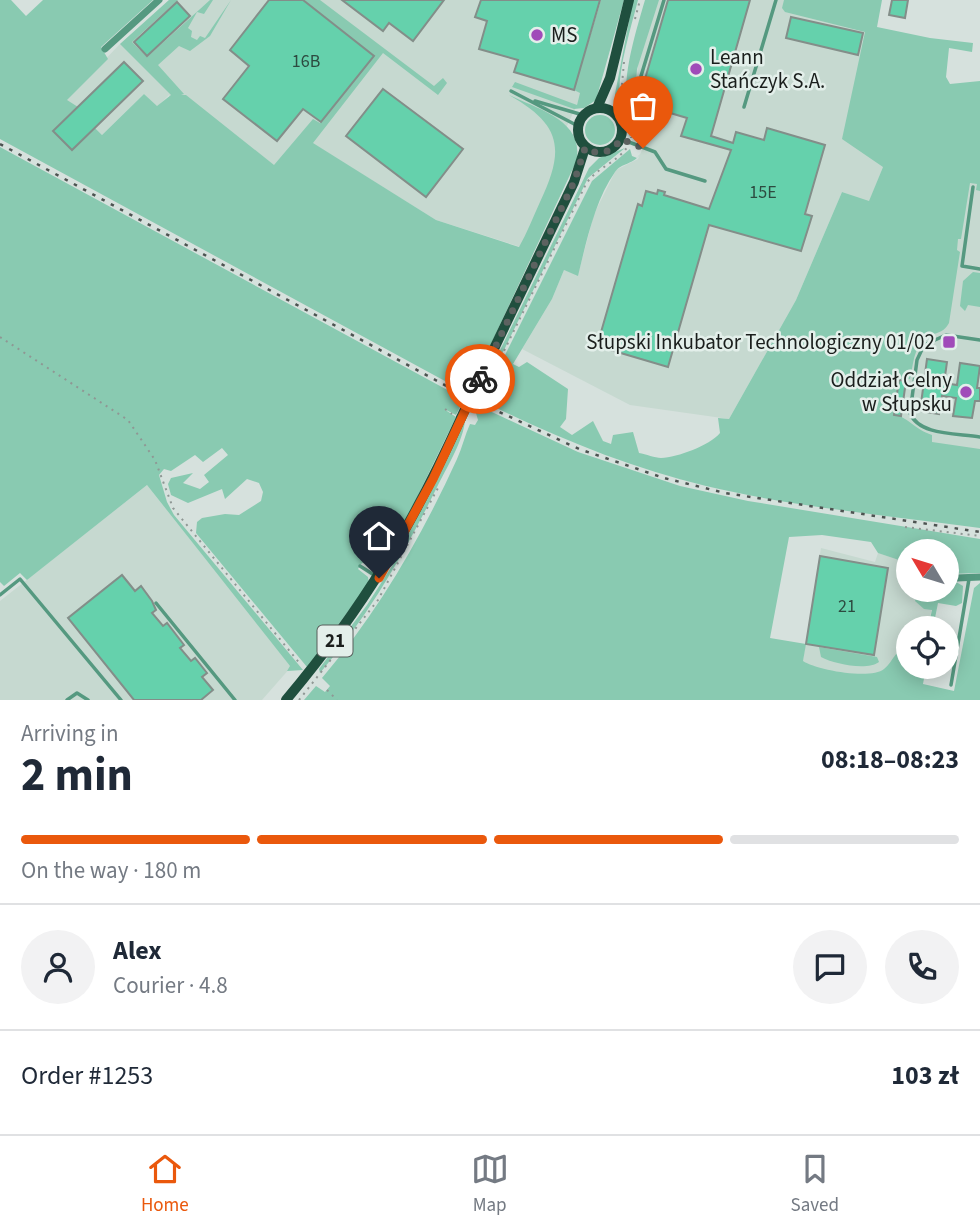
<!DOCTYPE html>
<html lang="en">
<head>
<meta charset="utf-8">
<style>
	body { margin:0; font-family:"Source Sans 3",sans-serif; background:#f2f2f3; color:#1f2937; height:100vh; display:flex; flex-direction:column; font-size:26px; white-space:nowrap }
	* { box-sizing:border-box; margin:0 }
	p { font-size:23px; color:#747a83 }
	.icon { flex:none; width:38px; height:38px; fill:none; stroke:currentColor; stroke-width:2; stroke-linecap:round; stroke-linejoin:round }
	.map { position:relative; height:700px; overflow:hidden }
	.panel { display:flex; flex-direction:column; background:#fff; flex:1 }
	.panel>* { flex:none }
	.needle { width:46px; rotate:308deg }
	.fabs { position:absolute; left:896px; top:539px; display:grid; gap:14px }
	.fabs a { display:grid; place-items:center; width:63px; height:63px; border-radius:50%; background:#fff; box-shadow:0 4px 18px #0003; font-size:35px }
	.pin { position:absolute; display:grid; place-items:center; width:60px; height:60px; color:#fff; margin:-72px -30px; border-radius:50% 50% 50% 0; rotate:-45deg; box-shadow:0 0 7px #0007 }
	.pin .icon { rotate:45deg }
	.courier { position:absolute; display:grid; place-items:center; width:70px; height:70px; margin:-35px; border:5px solid #ea580c; border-radius:50%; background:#fff; color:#222; box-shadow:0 2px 9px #0007 }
	.head em { font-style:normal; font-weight:700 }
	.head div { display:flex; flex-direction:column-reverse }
	.head { display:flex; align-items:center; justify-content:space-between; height:119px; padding:0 21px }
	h1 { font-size:46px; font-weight:700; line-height:52px }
	.bar { display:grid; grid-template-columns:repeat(4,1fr); gap:10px 7px; align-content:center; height:84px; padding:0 21px }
	.bar i { height:9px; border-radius:5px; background:#e0e1e3 }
	.bar .selected { background:#ea580c }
	.bar p { grid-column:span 4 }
	.line { display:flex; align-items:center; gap:18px; padding:0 21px; border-top:2px solid #e0e1e3 }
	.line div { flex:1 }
	.round { display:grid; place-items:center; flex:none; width:74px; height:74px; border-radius:37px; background:#f2f2f3 }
	.tab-bar { display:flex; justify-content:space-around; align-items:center; height:98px; border-top:2px solid #e0e1e3; background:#fff; font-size:19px; color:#747a83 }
	.tab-bar a { display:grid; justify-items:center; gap:4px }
	.tab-bar .selected { color:#ea580c }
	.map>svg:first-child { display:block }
	.built { fill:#c6d9d0 }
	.green { fill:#89cab1 }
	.building { fill:#65d1ac; stroke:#838e89; stroke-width:2 }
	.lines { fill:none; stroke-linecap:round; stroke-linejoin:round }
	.path { stroke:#8f9794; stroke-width:2; stroke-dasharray:2 5; stroke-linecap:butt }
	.lane { stroke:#559980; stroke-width:3.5 }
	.street { stroke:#559980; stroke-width:7 }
	.primary { stroke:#1f4f3e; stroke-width:10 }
	.rail { stroke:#4d5351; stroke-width:2.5; stroke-dasharray:3.5 7; stroke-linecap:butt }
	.primary-bridge { stroke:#1f4f3e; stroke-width:10 }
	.done { stroke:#5c6260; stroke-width:7; stroke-dasharray:0 12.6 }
	.route { stroke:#ea580c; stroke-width:9 }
	.poi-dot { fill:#a04bb9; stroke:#e3efea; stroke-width:2.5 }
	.labels { text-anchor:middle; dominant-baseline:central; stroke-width:5; stroke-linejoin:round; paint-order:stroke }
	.number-label { font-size:18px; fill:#2d4b40 }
	.shield { fill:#e3efea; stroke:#565d5a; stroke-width:2 }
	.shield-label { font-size:19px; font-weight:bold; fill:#1a1e1c }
	.poi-label { font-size:21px; fill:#1a1e1c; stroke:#e3efea; text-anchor:start }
</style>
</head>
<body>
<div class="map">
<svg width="980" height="700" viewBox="0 0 980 700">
	<rect width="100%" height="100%" fill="#d6e1dd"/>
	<g class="built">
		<path d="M169,0H608L577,105L566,128L570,133L527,249L436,220L312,143L232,244L169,95L157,107L144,94L102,135L95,128L67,155L53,136L66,100L119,45Z"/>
		<path d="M656,0H788L877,27L883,167L869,202L842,192L796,300L729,419L630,405L522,349L552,299L564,270L578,275L594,214L616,170L638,159L648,136L635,100L638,63Z"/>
		<path d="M966,182L980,184V456L847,436Z"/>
		<path d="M147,485L291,667L262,700H0V601Z"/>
		<path d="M821,548L875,562L878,553L908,557V590H935L928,628H908V667L917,696L801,672Z"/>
	</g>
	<g class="green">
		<path d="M0,0H11L26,16L43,0H153L101,47L108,59L67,100L78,107L53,131L72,150L95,128L102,135L144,94L157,106L171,95L120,44L169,0H178L132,42L147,57L210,0H213L204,14L197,12L188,28L192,31L191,37L197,40L200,36L205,38L231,0L210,36L190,51L179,46L158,65L184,94L181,95H186L274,165L313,119L320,123L373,56L303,0H320L434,86L443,78L447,83L438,95L383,53L313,143L436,220L519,247C527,233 533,217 540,202C565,149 562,125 509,95C538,109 586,121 576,162L475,378L460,371L474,379L467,393L0,139Z"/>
		<path d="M601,0H624L596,100L584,108L574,109L512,87L515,82L577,105L580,93L574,90Z"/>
		<path d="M633,0H638C630,31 620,62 619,94C619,109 632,121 630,137L617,108L615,94Z"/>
		<path d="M645,0H659L637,69L635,100L648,136L644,145L634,140C639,123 626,113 626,98C625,66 636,31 645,0Z"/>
		<path d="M784,0H882L877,27L930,38L973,43L972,52L949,48L946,77L950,84L980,81V191L976,190L977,184L970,183L961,239H958L957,250L960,252L949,323C944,332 939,332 931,335C913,344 914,363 910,379L899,380L894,414C909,418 914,429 932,435V442L980,449V528C889,516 795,507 706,486C627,467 553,436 482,401L592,181L630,149L632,156L637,158L640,154C635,164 621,163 615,172C595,200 586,243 578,276L564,270L552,299L513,364L519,367L527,362L568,389L566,419L560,427L572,435L593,421L603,441L611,444L613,435L633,432L639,453C646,454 655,458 661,458C678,457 709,446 720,433L718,418L729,419L796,300L842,192L869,201L883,167L842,139L865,32L785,12L782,8Z"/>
		<circle cx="600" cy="130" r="15"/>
		<path d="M0,147L464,399L456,415L444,409L456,417L407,518L379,565L362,563L358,569L368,577L369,583L307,667L196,533L197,522L202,518L225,514L239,515L261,501L263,492L259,483L247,479L225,499L222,489L188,503L171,495L168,484L171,478L193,473L183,483L200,489L209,482L204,475L228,455L222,448L203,462L195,455L171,471L164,469L159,475L167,502L174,515L303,670L287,671L290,666L147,485L27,580L20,573L4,586L0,582Z"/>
		<path d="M625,148L588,178L504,350L484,383L589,168L599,158Z"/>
		<path d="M973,272L980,273V307L968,305L965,311L960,306L963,281Z"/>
		<path d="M479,406L578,452L680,486L748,501L980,539V573L947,574V551H908V563L878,553L871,542L822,535L789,537L770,638L806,644L803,661C816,670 871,680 884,669C894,661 894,650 908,648V667H926L923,684L954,691L974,588L980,583V700H304L316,686L325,692L330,686L322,678C378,612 421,538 457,459C462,448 465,435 470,424L475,425L478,420L476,413Z"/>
		<path d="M465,421C463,440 449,464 439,483C406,551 369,615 320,673L319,669L367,605L394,563Z"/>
		<path d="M956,582L963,586L962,603L956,606L938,603L933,628H928L932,610L924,609L915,601L917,590H947V584Z"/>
		<path d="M819,647L877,657L879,662C867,671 834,664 821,657Z"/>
	</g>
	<g class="building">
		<path d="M269,0H303L374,56L321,122L303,109L277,141L223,99L249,66L230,50Z"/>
		<path d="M342,0H444L413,41L389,23L383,31Z"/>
		<path d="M481,0H600L574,90L514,72L518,60L479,49L487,21L475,17Z"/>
		<path d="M668,0H750L711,136L733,143L736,132L764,140L767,128L825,145L805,214L812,216L801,251L709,225L668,367L597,346L638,204L642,206L646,191L657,194L658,190L665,192L664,195L709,209L731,150L681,136L687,118L650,107L655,91L648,89L645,79Z"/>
		<path d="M892,0H908L905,18L889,15Z"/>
		<path d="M177,2L190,16L147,56L134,42Z"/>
		<path d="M791,17L863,33L858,55L786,38Z"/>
		<path d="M124,62L143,81L72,150L53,131Z"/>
		<path d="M383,89L463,149L426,197L346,136Z"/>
		<path d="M927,359L947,362L944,383L957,385L960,363L980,366L977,388H980V401H975L972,418L953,416L956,398L942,396L939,414L920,411Z"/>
		<path d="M899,380L906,381L901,416L894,415Z"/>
		<path d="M820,556L888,568L874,655L806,644Z"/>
		<path d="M122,575L135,591L141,586L152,601L156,610L152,613L163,626L167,623L184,645L180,648L191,661L195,658L207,673L202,677L213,690L201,700H134L68,618Z"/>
	</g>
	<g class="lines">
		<g class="path">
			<path d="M635,19L640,0"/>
			<path d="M624,62L621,95L632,126L631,138"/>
			<path d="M0,337L128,420L155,460L173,508L301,665"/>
			<path d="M501,357L586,184C597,167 617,163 628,146"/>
			<path d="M445,409L452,414"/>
			<path d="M905,527L980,536"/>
			<path d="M327,690L337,700"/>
			<path d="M299,700L378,600L439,486"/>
		</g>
		<g class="lane">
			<path d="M641,76L664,0"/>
			<path d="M511,91L578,126"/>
			<path d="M535,101L583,115"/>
			<path d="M744,107L776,0"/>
			<path d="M621,139L655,152L666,169L705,181"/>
			<path d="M973,187L962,266L980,269"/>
			<path d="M980,340L946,335L924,345L917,360L910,413C919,436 958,433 980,437"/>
			<path d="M360,566L374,575"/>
			<path d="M0,595L20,579L121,700"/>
			<path d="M156,603L235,700"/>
			<path d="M951,685L969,579"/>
			<path d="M67,700L77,693L88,700"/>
		</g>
		<g class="street">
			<path d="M105,49L159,0"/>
			<path d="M957,578L980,577"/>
		</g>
		<g class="primary">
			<circle cx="600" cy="130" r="22"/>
			<path d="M597,108L610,78L629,0"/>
			<path d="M478,382L574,182L585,148"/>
			<path d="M286,700C364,607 411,528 461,418"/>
		</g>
		<path class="rail" d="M0,144L465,396L579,449L664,478L725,493L980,532"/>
		<path class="primary-bridge" d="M461,418L478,382"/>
	</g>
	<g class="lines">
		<path class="done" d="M480,379L574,182L585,148C599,157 612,152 621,139L643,148"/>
		<path class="route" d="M379,578L433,479L480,379"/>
	</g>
	<g class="poi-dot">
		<circle cx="537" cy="35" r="7"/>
		<circle cx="696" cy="69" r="7"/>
		<rect x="942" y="335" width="14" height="14" rx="3.5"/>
		<circle cx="966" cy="392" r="7"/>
	</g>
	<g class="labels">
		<g class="number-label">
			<text x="306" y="61">16B</text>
			<text x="763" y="192">15E</text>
			<text x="847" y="606">21</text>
		</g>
		<rect class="shield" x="317.5" y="625.5" width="35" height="31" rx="5"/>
		<g class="shield-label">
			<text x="335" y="641">21</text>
		</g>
		<g class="poi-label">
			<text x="551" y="35">MS</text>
			<text x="710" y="57">Leann<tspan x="710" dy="24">Stańczyk S.A.</tspan></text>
			<text x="935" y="342" text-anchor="end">Słupski Inkubator Technologiczny 01/02</text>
			<text x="952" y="380" text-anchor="end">Oddział Celny<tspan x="952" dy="24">w Słupsku</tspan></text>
		</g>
	</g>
</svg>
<div class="fabs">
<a><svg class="needle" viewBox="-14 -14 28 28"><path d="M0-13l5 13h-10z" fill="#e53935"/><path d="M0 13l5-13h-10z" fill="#747a83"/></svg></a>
<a><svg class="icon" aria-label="locate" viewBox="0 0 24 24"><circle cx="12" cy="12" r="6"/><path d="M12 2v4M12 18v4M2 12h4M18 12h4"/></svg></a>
</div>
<div class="pin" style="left:643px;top:148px;background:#ea580c"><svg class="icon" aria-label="bag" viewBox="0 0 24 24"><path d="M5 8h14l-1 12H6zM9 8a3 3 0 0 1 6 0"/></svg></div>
<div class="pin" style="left:379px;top:578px;background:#1f2937"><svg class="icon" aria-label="home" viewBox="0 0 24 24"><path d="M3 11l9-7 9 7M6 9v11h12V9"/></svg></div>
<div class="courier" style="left:480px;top:379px"><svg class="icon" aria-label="bike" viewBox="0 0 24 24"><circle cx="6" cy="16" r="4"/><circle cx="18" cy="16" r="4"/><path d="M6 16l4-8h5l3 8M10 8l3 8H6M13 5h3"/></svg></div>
</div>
<section class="panel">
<div class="head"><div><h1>2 min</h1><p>Arriving in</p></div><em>08:18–08:23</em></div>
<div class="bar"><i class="selected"></i><i class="selected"></i><i class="selected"></i><i></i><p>On the way · 180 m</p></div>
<div class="line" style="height:126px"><a class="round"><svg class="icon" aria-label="person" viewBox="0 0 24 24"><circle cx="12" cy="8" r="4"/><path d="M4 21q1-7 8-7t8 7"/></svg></a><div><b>Alex</b><p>Courier · 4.8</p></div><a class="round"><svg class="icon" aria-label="chat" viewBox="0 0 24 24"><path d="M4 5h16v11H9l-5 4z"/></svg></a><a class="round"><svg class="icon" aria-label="phone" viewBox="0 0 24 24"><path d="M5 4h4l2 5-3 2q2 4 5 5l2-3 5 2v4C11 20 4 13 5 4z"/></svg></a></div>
<div class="line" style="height:91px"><div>Order #1253</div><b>103 zł</b></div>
</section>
<nav class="tab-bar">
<a class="selected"><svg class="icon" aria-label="home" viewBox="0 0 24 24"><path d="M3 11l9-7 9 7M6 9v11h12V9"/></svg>Home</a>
<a><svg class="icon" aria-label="map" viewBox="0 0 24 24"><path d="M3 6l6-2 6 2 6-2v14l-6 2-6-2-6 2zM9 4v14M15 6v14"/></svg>Map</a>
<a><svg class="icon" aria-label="saved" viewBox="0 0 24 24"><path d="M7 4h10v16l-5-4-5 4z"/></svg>Saved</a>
</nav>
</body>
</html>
